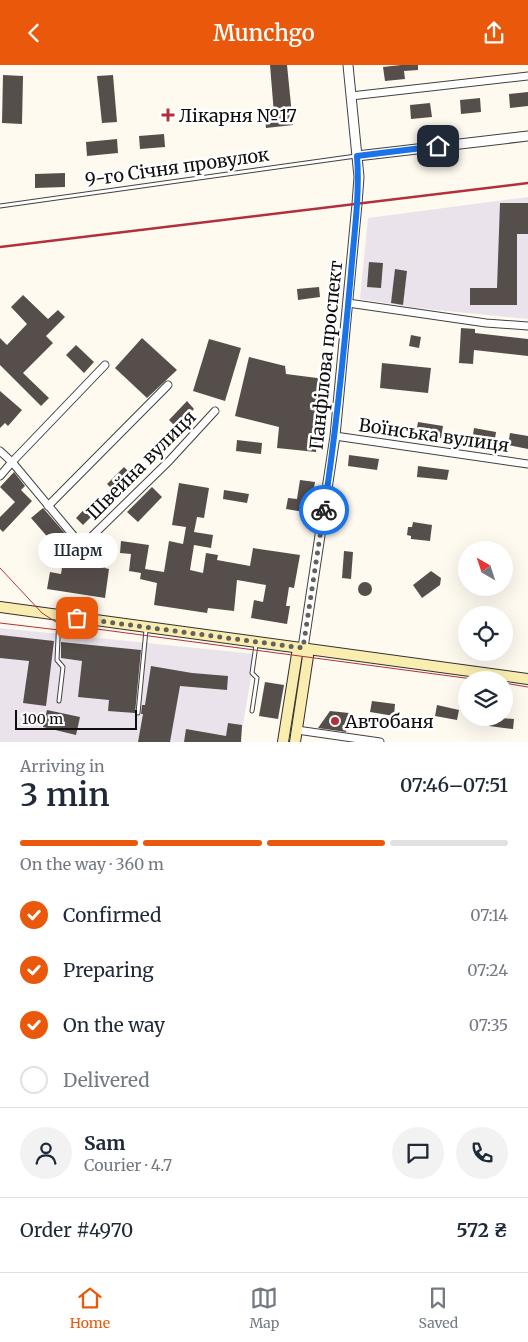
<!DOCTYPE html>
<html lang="en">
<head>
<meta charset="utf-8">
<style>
	body { margin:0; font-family:Merriweather,serif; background:#f2f2f3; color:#1f2937; height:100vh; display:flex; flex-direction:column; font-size:19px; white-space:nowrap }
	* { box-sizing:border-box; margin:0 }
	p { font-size:16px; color:#747a83 }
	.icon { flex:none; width:28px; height:28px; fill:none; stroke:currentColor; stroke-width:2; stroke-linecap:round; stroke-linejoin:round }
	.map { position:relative; height:677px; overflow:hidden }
	.side { display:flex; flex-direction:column; background:#fff; flex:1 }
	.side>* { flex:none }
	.needle { width:32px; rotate:321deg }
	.buttons { position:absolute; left:458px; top:476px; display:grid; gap:10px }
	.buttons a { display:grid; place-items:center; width:55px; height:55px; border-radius:50%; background:#fff; box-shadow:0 5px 20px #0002; font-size:25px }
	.scale { position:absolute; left:15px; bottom:12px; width:122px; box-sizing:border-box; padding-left:5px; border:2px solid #0e0e0e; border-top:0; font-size:14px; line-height:18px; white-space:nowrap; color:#0e0e0e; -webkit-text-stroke:4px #fff; paint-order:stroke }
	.pin { position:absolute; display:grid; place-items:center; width:42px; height:42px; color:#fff; margin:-21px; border-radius:10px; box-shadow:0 2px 8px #0006 }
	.courier { position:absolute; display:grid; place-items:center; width:50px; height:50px; margin:-25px; border:4px solid #1a73e8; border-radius:50%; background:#fff; color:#222; box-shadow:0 1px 6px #0007 }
	.bubble { position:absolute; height:35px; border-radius:18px; background:#fff; box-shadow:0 5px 20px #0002; font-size:16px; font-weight:600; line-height:35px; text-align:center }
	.overview em { font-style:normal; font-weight:600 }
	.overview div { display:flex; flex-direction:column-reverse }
	.overview { display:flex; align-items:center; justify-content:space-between; height:85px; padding:0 20px }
	h1 { font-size:32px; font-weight:600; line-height:38px }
	.bar { display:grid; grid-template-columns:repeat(4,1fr); gap:8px 5px; align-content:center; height:60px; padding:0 20px }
	.bar i { height:6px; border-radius:4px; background:#e0e1e3 }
	.bar .active { background:#ea580c }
	.bar p { grid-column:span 4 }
	.line { display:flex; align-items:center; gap:12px; padding:0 20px; border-top:1px solid #e0e1e3 }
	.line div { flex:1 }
	.round { display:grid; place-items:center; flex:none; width:52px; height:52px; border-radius:26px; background:#f2f2f3 }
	ol { padding:0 20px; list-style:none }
	li { display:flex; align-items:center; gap:15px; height:55px }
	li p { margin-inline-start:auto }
	li .icon { padding:5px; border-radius:50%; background:#ea580c; color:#fff; stroke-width:4 }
	li:last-child { color:#747a83 }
	li i { width:28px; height:28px; border:2px solid #e0e1e3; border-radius:50% }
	header { display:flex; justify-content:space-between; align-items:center; height:65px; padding:0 20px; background:#ea580c; color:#fff; font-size:22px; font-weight:600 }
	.dock { display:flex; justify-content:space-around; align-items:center; height:70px; border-top:1px solid #e0e1e3; background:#fff; font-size:14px; color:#747a83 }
	.dock a { display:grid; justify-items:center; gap:2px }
	.dock .active { color:#ea580c }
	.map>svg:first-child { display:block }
	.industrial { fill:#eae3ec }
	.building { fill:#564e4b }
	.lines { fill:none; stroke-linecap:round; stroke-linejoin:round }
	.service-casing { stroke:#414141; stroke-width:5 }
	.minor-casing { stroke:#414141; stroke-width:9 }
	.tertiary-casing { stroke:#414141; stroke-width:11 }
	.secondary-casing { stroke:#303030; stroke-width:12 }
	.service { stroke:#fff; stroke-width:3 }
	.minor { stroke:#fff; stroke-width:7 }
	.tertiary { stroke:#fff; stroke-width:9 }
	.secondary { stroke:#f9edaf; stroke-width:10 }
	.tram { stroke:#b42f3d; stroke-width:1 }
	.rail { stroke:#b42f3d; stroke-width:2.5 }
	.done { stroke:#62615d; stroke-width:5; stroke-dasharray:0 9 }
	.route { stroke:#1a73e8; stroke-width:6 }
	.poi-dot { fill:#b42f3d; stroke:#fff; stroke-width:2 }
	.labels { text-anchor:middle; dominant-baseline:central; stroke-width:5; stroke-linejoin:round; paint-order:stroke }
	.poi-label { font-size:18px; fill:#0e0e0e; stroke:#fff; text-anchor:start }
	.street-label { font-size:18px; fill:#0e0e0e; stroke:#fff }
</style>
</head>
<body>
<header><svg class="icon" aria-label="back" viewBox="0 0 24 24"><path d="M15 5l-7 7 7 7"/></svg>Munchgo<svg class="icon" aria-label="share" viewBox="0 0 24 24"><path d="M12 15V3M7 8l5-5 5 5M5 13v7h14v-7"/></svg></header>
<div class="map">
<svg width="528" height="677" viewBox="0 0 528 677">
	<rect width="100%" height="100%" fill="#fefaf0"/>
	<g class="industrial">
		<path d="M528,132V254L417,243L360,234L368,153Z"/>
		<path d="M0,563L255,589L240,677H0Z"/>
	</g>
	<g class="building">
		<path d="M270,0H287L293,60L266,63L265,50L274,49Z"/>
		<path d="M401,0H418V5L404,6L405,14L385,16L383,2Z"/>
		<path d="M3,10L23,11L22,59L2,58Z"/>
		<path d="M113,10L117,57L102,58L97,11Z"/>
		<path d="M528,27V41L510,43L509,29Z"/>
		<path d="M480,33L481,47L461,49L460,35Z"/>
		<path d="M430,38L432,52L411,54L410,40Z"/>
		<path d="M164,69L165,82L140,84L139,71Z"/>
		<path d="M117,74L118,88L87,91L86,77Z"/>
		<path d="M65,108V122L35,123V109Z"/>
		<path d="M500,138H528V169H517V240H470V223H497Z"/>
		<path d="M369,197L383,198L381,223L367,222Z"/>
		<path d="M395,204L407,206L403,240L391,238Z"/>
		<path d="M319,222L320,232L298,235L297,224Z"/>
		<path d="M23,230L48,254L58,245L65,252L46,271L53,278L23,308L49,333L41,341L0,300V273L7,280L27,259L11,242Z"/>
		<path d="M461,263L475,264V268L528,274V291L474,285L473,299L459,298Z"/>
		<path d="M411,270L421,272L419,283L409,281Z"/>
		<path d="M142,273L177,305L147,333L115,303Z"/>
		<path d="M209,274L241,283L225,336L193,326Z"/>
		<path d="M76,280L94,297L84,308L66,290Z"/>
		<path d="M249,292L285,301L286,309L325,314L316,387L277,383L279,362L235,351Z"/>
		<path d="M382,298L431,303L428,328L380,323Z"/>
		<path d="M0,326L22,345L8,361L5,358L0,363Z"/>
		<path d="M187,336L194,344L176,362L169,355Z"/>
		<path d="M418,357L443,361L441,373L416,368Z"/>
		<path d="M474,363L496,367L494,380L472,376Z"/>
		<path d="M510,368L528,371V384L508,380Z"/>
		<path d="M237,375L262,378L261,389L236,386Z"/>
		<path d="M349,390L379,394L377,405L348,401Z"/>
		<path d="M418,401L449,405L447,415L417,412Z"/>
		<path d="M124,402L133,411L116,428L107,419Z"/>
		<path d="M14,407L25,421L21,425L32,436L3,467L0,464V452L15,437L0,422Z"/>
		<path d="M300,415L315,417L310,448L286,444L288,433L297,434Z"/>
		<path d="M179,418L209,423L204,453L197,452L194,467L213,470L211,483L194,480L190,505L203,508L206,488L218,490L217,495L250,501L253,483L300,490L294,523L289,522L286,541H290L287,559L251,553L254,535L263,537L266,520L237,515L234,546L208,543L207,548L154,540L157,518L140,514L141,508L129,506L131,489L120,488L121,476L149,480L145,504L164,507L169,476L183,479L186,462L172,460Z"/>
		<path d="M152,422L162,432L138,457L127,447Z"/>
		<path d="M224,425L249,429L247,438L223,434Z"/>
		<path d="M91,437L99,444L83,460L76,453Z"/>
		<path d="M43,443L70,474L58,484L31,453Z"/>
		<path d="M413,457L432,460L430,476L411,474V471L407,470L408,462H412Z"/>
		<path d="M86,485L107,487L105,503L109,504L105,533L47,524L50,507L61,509L63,496L83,499Z"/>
		<path d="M344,486L353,487L351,514L342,513Z"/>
		<path d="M431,506L441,513L440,520L422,533L413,520Z"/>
		<circle cx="365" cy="524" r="7"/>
		<path d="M0,570L54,576L46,641L23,638L29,596L0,593Z"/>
		<path d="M61,577L141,585L135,648L108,646L109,635L78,632L82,596L61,593Z"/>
		<path d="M151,601L192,608L228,611L227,625L180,621L170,677H138L143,649H141L142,640H145Z"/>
		<path d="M265,617L284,620L278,654L259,651Z"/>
		<path d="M372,636L395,639L394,651L370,647Z"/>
		<path d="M437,640L459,645L457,655L435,651Z"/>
		<path d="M47,645L80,652L76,670L43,662Z"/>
		<path d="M330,646L349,648L346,667L318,663Z"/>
		<path d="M490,652L514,654L513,664L489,661Z"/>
		<path d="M228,658L242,660L241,677H184L186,664L226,671Z"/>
	</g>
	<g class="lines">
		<g class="service-casing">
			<g id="service">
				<path d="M0,141L356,91"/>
				<path d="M59,636L63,602L57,595L59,551"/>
				<path d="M252,646L257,613L252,608L256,580"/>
				<path d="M138,648L146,565"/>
			</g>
		</g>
		<g class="minor-casing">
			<g id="minor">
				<path d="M351,31L528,11"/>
				<path d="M348,238L486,258L528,261"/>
				<path d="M105,300L12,397L82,481L169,396L215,346"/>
				<path d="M335,371L528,399"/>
				<path d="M0,386L12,397L0,411"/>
				<path d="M48,441L168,320"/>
				<path d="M297,665L380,677"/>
			</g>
		</g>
		<g class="tertiary-casing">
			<g id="tertiary">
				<path d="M357,91L528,71"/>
				<path d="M303,583L335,371L357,139L359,112L348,0"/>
			</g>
		</g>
		<g class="secondary-casing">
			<g id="secondary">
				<path d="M0,542L528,614"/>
				<path d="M283,677L297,589L303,583"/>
				<path d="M295,677L308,591L303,583"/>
			</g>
		</g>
		<use href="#service" class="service"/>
		<use href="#minor" class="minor"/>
		<use href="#tertiary" class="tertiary"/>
		<use href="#secondary" class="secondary"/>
		<g class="tram">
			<path d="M0,503L42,548L59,559L480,615"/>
			<path d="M0,558L67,566"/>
			<path d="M504,618L528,622"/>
		</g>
		<path class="rail" d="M0,182L528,118"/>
	</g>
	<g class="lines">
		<path class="done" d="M77,553L303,583L324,445"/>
		<path class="route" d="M324,445C336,367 344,287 351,208C354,169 360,130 357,91L438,81"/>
	</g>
	<g class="poi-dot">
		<path d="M165.5 42.5h5v5h5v5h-5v5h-5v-5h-5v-5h5z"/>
		<circle cx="335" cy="656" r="5"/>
	</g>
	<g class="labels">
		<g class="poi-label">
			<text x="179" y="50">Лікарня №17</text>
			<text x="345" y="656">Автобаня</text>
		</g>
		<g class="street-label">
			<text transform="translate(177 102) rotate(-8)">9-го Січня провулок</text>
			<text transform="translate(326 290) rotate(-84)">Панфілова проспект</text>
			<text transform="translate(434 370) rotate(8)">Воїнська вулиця</text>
			<text transform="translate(141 400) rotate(-45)">Швейна вулиця</text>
		</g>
	</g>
</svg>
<div class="buttons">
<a><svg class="needle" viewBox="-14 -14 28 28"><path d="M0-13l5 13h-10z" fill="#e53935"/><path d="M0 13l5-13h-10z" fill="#747a83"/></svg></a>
<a><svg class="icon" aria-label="locate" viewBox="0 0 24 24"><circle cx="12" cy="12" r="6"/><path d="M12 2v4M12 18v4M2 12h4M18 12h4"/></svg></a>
<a><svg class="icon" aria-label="layers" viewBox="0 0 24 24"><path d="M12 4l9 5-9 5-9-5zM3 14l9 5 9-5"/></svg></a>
</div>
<div class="scale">100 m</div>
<div class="pin" style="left:77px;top:553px;background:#ea580c"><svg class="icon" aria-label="bag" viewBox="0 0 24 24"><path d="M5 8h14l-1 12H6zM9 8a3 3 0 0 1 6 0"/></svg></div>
<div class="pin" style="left:438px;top:81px;background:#1f2937"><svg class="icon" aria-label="home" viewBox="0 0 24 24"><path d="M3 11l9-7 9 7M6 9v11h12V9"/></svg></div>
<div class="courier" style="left:324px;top:445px"><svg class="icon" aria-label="bike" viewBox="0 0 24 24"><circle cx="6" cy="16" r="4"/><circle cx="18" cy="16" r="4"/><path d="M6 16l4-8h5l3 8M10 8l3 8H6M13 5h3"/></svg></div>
<div class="bubble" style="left:38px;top:468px;width:80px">Шарм</div>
</div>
<section class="side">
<div class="overview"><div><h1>3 min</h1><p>Arriving in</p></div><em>07:46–07:51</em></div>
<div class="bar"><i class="active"></i><i class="active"></i><i class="active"></i><i></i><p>On the way · 360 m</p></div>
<ol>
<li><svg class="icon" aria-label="check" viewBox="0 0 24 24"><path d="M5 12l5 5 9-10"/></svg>Confirmed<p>07:14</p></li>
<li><svg class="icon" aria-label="check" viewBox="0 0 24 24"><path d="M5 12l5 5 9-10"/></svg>Preparing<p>07:24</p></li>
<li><svg class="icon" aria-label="check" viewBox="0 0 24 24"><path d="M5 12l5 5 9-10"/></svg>On the way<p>07:35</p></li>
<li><i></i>Delivered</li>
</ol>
<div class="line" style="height:90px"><a class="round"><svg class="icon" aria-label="person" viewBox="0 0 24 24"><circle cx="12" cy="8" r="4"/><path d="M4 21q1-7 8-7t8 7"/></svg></a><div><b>Sam</b><p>Courier · 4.7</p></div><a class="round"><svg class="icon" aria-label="chat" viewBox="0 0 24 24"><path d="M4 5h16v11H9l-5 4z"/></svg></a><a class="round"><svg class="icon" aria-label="phone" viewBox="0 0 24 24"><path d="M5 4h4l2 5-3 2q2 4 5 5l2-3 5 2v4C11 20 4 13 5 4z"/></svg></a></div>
<div class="line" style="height:65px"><div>Order #4970</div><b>572 ₴</b></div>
</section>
<nav class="dock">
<a class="active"><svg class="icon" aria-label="home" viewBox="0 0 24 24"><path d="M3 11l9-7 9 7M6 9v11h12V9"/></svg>Home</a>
<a><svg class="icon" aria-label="map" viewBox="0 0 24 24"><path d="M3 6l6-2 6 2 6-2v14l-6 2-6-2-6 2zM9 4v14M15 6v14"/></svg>Map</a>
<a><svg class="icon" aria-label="saved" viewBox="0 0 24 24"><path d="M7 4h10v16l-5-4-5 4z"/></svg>Saved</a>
</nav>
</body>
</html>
